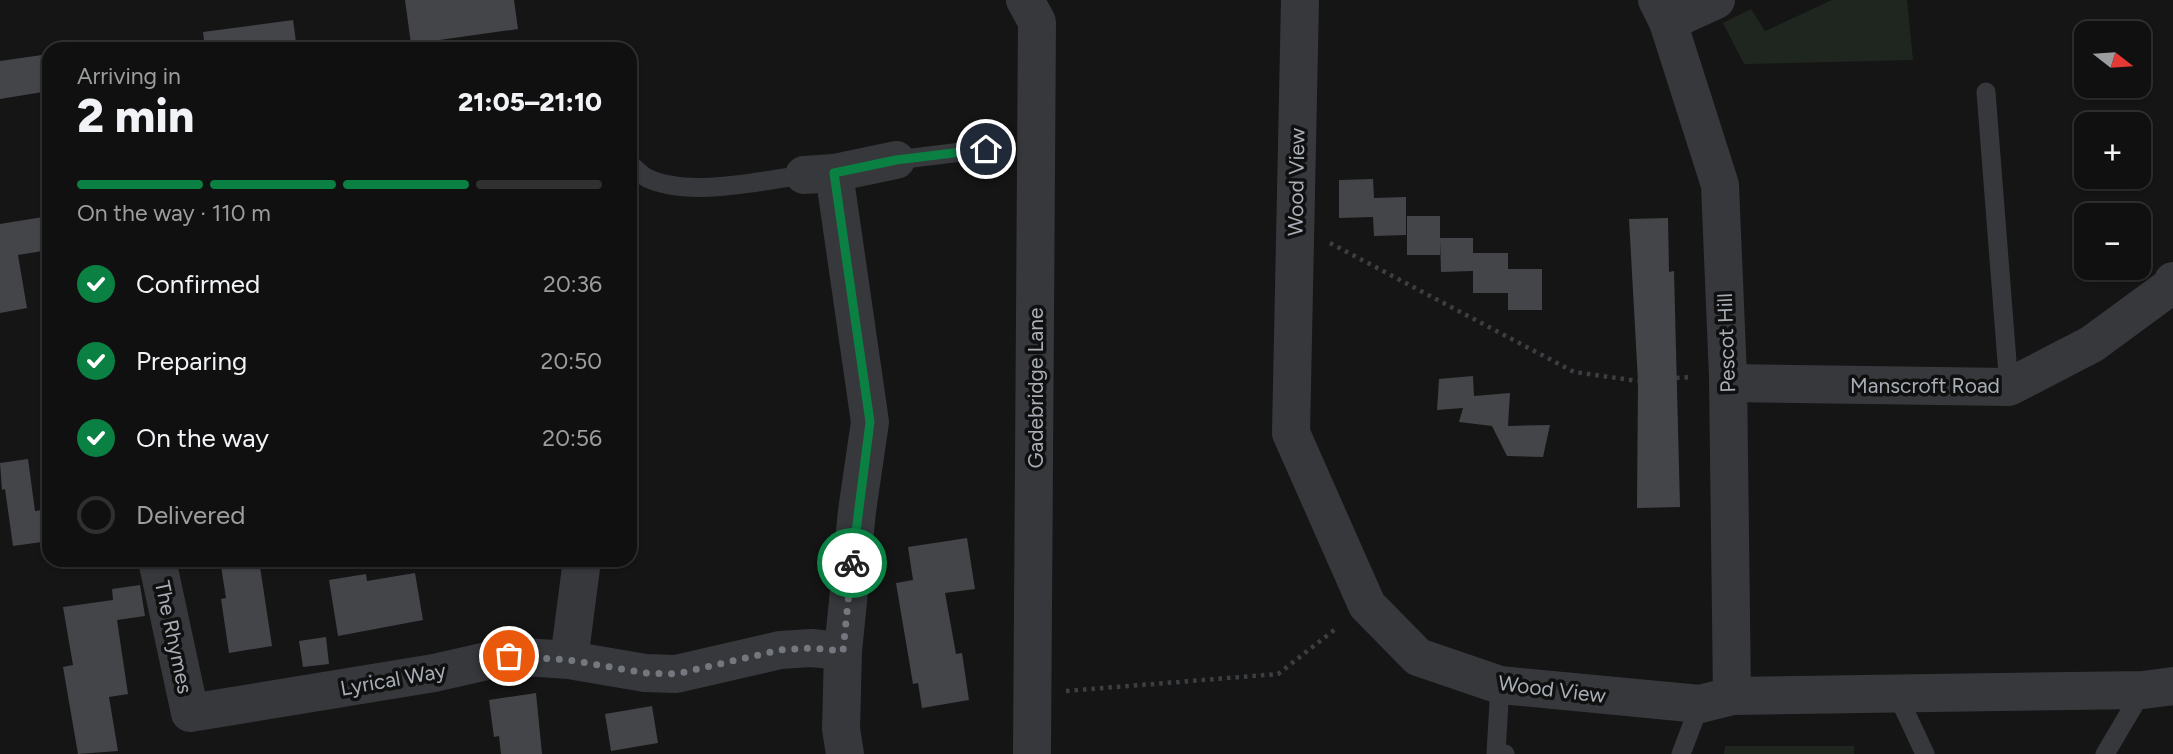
<!DOCTYPE html>
<html lang="en">
<head>
<meta charset="utf-8">
<style>
	body { margin:0; font-family:Figtree,sans-serif; background:#1e1e1e; color:#f1f3f6; height:100vh; display:flex; flex-direction:column; font-size:26px; white-space:nowrap }
	* { box-sizing:border-box; margin:0 }
	p { font-size:23px; color:#9c9d9f }
	.icon { flex:none; width:38px; height:38px; fill:none; stroke:currentColor; stroke-width:2; stroke-linecap:round; stroke-linejoin:round }
	.map { position:relative; flex:1; overflow:hidden }
	.sheet { position:absolute; left:42px; top:42px; width:595px; height:525px; display:flex; flex-direction:column; background:#101010; border-radius:21px; box-shadow:0 2px 5px #0004,0 0 0 2px #303030 }
	.sheet>* { flex:none }
	.needle { width:46px; rotate:107deg }
	.controls { position:absolute; left:2074px; top:21px; display:grid; gap:14px }
	.controls a { display:grid; place-items:center; width:77px; height:77px; border-radius:14px; background:#101010; box-shadow:0 2px 5px #0004,0 0 0 2px #303030; font-size:35px }
	.pin { position:absolute; display:grid; place-items:center; width:60px; height:60px; color:#fff; margin:-30px; border:4px solid #fff; border-radius:50%; box-shadow:0 2px 7px #0007 }
	.courier { position:absolute; display:grid; place-items:center; width:70px; height:70px; margin:-35px; border:5px solid #0b8043; border-radius:50%; background:#fff; color:#222; box-shadow:0 2px 9px #0007 }
	.headline em { font-style:normal; font-weight:800 }
	.headline div { display:flex; flex-direction:column-reverse }
	.headline { display:flex; align-items:center; justify-content:space-between; height:119px; padding:0 35px }
	h1 { font-size:46px; font-weight:800; line-height:52px }
	.bar { display:grid; grid-template-columns:repeat(4,1fr); gap:10px 7px; align-content:center; height:84px; padding:0 35px }
	.bar i { height:9px; border-radius:5px; background:#303030 }
	.bar .current { background:#0b8043 }
	.bar p { grid-column:span 4 }
	ol { padding:0 35px; list-style:none }
	li { display:flex; align-items:center; gap:21px; height:77px }
	li p { margin-inline-start:auto }
	li .icon { padding:7px; border-radius:50%; background:#0b8043; color:#fff; stroke-width:4 }
	li:last-child { color:#9c9d9f }
	li i { width:38px; height:38px; border:4px solid #303030; border-radius:50% }
	.map>svg:first-child { display:block }
	.green { fill:#1f261f }
	.building { fill:#444549 }
	.lines { fill:none; stroke-linecap:round; stroke-linejoin:round }
	.path { stroke:#3c3f42; stroke-width:4.5; stroke-dasharray:3.5 5; stroke-linecap:butt }
	.service { stroke:#36383b; stroke-width:19 }
	.minor { stroke:#36383b; stroke-width:38 }
	.done { stroke:#74787e; stroke-width:7; stroke-dasharray:0 12.6 }
	.route { stroke:#0b8043; stroke-width:9 }
	.labels { text-anchor:middle; dominant-baseline:central; stroke-width:7; stroke-linejoin:round; paint-order:stroke }
	.street-label { font-size:21px; fill:#a7aeb6; stroke:#101011 }
</style>
</head>
<body>
<div class="map">
<svg width="2173" height="754" viewBox="0 0 2173 754">
	<rect width="100%" height="100%" fill="#151516"/>
	<g class="green">
		<path d="M1832,0H1907L1913,60L1744,64L1723,23L1751,9L1765,31Z"/>
		<path d="M1725,746H1854V754H1724Z"/>
	</g>
	<g class="building">
		<path d="M405,0H514L518,29L411,44Z"/>
		<path d="M293,20L297,49H205L203,32Z"/>
		<path d="M49,54V91L0,99V61Z"/>
		<path d="M1373,179L1374,198L1406,197V235L1374,236L1373,217L1339,218V180Z"/>
		<path d="M49,216V250L18,255L27,308L0,313V224Z"/>
		<rect x="1407" y="216" width="33" height="39"/>
		<path d="M1668,218L1669,272L1674,271L1680,507L1637,508L1638,381L1629,219Z"/>
		<path d="M1440,238H1473V253H1508V282V269H1542V310H1508V293H1473V271L1441,272Z"/>
		<path d="M1473,376L1474,396L1510,393L1508,426L1550,425L1543,457L1507,456L1492,426L1459,422L1463,408L1437,410L1439,379Z"/>
		<path d="M28,459L35,511L49,509V541L13,546L5,489L2,490L0,463Z"/>
		<path d="M967,538L975,589L945,593L956,654L962,653L969,700L922,708L918,683L913,684L896,583L913,580L908,547Z"/>
		<path d="M220,560H259L272,646L229,653L221,599L226,598Z"/>
		<path d="M415,573L423,620L338,636L329,580L366,574L367,581Z"/>
		<path d="M140,585L145,616L117,620L128,694L109,697L118,751L78,754L63,667L73,665L63,607L113,600L112,589Z"/>
		<path d="M326,637L329,664L303,667L299,641Z"/>
		<path d="M536,693L542,754H501L499,736L494,737L489,700Z"/>
		<path d="M652,706L658,743L611,751L605,714Z"/>
	</g>
	<g class="lines">
		<g class="path">
			<path d="M1330,243L1574,372L1638,381"/>
			<path d="M1676,378L1693,377"/>
			<path d="M1066,691L1278,674L1338,627"/>
		</g>
		<g class="service">
			<path d="M1986,92L2009,387"/>
			<path d="M896,160L986,149"/>
			<path d="M630,164C635,168 641,175 647,178C689,198 759,181 804,175"/>
			<path d="M1500,685L1496,753L1505,754"/>
			<path d="M1896,692L1925,754"/>
			<path d="M1681,754L1700,704"/>
			<path d="M2105,754L2143,690"/>
		</g>
		<g class="minor">
			<path d="M1025,0L1037,22L1032,754"/>
			<path d="M1300,0L1291,433L1367,605L1418,657L1500,685L1700,704L1732,696L2143,690L2173,686"/>
			<path d="M1657,0L1668,22L1720,185L1728,376L1732,696"/>
			<path d="M1668,22L1716,0"/>
			<path d="M834,173L870,422L857,511L843,651L841,729L845,754"/>
			<path d="M804,175L834,173L896,160"/>
			<path d="M1728,383L2009,387L2092,344L2171,286L2173,281"/>
			<path d="M157,560L190,713L434,673L509,656L569,660L645,673L676,674L780,650L811,648L843,651"/>
			<path d="M569,660L582,560"/>
		</g>
	</g>
	<g class="lines">
		<path class="done" d="M509,656L569,660L645,673L676,674L780,650L811,648L843,651L852,563"/>
		<path class="route" d="M852,563L870,422L834,173L896,160L986,149"/>
	</g>
	<g class="labels">
		<g class="street-label">
			<text transform="translate(1296 182) rotate(-89)">Wood View</text>
			<text transform="translate(1726 343) rotate(-92)">Pescot Hill</text>
			<text x="1925" y="385">Manscroft Road</text>
			<text transform="translate(1035 388) rotate(-90)">Gadebridge Lane</text>
			<text transform="translate(174 637) rotate(78)">The Rhymes</text>
			<text transform="translate(393 679) rotate(-10)">Lyrical Way</text>
			<text transform="translate(1552 689) rotate(7)">Wood View</text>
		</g>
	</g>
</svg>
<div class="controls">
<a><svg class="needle" viewBox="-14 -14 28 28"><path d="M0-13l5 13h-10z" fill="#e53935"/><path d="M0 13l5-13h-10z" fill="#9c9d9f"/></svg></a>
<a>+</a>
<a>−</a>
</div>
<div class="pin" style="left:509px;top:656px;background:#ea580c"><svg class="icon" aria-label="bag" viewBox="0 0 24 24"><path d="M5 8h14l-1 12H6zM9 8a3 3 0 0 1 6 0"/></svg></div>
<div class="pin" style="left:986px;top:149px;background:#1f2937"><svg class="icon" aria-label="home" viewBox="0 0 24 24"><path d="M3 11l9-7 9 7M6 9v11h12V9"/></svg></div>
<div class="courier" style="left:852px;top:563px"><svg class="icon" aria-label="bike" viewBox="0 0 24 24"><circle cx="6" cy="16" r="4"/><circle cx="18" cy="16" r="4"/><path d="M6 16l4-8h5l3 8M10 8l3 8H6M13 5h3"/></svg></div>
<section class="sheet">
<div class="headline"><div><h1>2 min</h1><p>Arriving in</p></div><em>21:05–21:10</em></div>
<div class="bar"><i class="current"></i><i class="current"></i><i class="current"></i><i></i><p>On the way · 110 m</p></div>
<ol>
<li><svg class="icon" aria-label="check" viewBox="0 0 24 24"><path d="M5 12l5 5 9-10"/></svg>Confirmed<p>20:36</p></li>
<li><svg class="icon" aria-label="check" viewBox="0 0 24 24"><path d="M5 12l5 5 9-10"/></svg>Preparing<p>20:50</p></li>
<li><svg class="icon" aria-label="check" viewBox="0 0 24 24"><path d="M5 12l5 5 9-10"/></svg>On the way<p>20:56</p></li>
<li><i></i>Delivered</li>
</ol>
</section>
</div>
</body>
</html>
